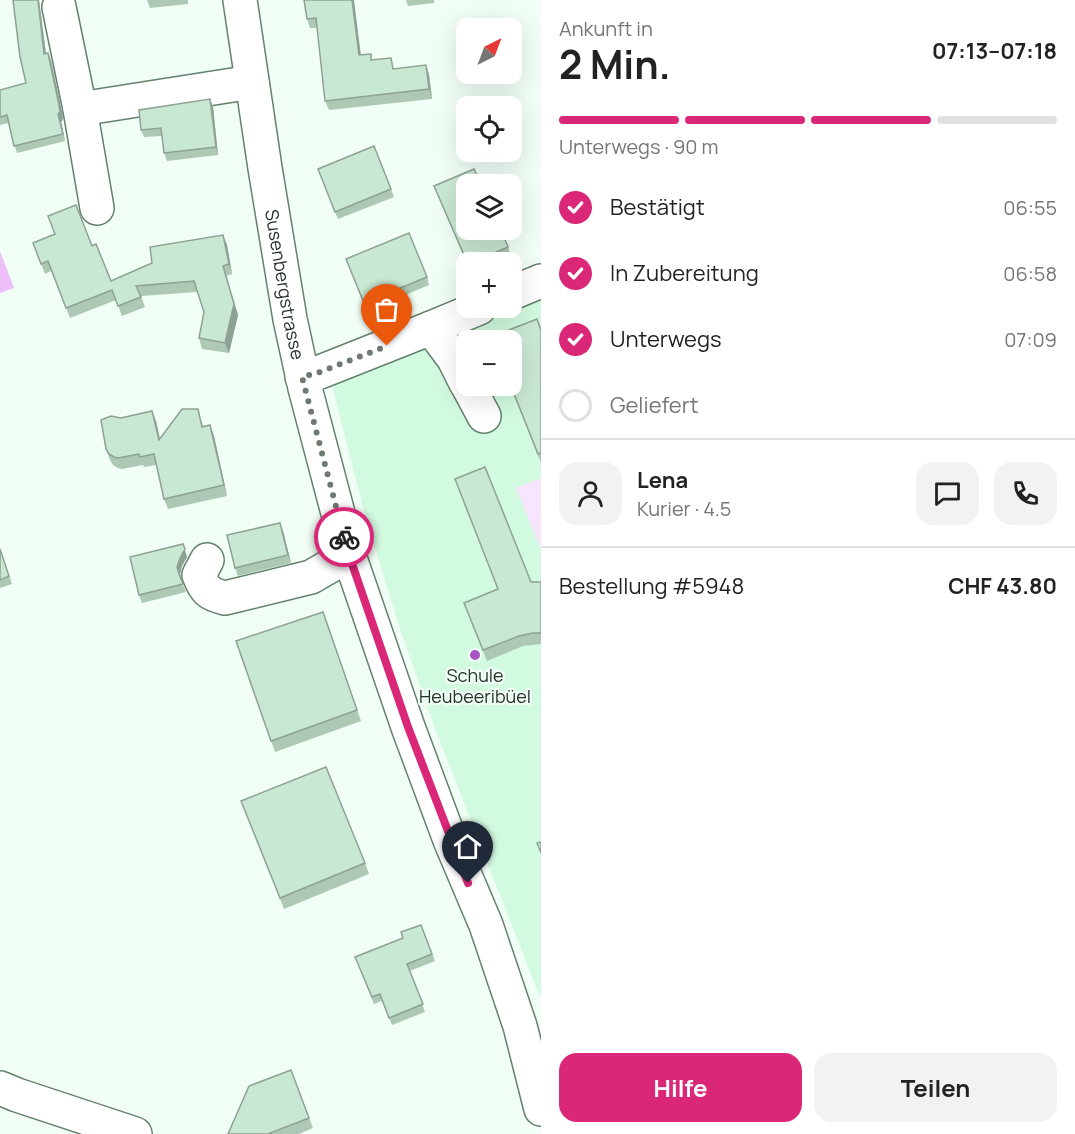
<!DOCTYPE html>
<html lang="de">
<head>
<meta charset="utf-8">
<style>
	body { margin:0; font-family:Manrope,sans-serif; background:#f2f2f2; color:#222; height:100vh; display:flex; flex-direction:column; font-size:22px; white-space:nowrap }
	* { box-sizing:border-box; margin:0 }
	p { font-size:20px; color:#767676 }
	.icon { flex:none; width:33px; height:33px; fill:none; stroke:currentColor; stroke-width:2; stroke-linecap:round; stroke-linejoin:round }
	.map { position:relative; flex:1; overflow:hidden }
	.drawer { display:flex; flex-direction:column; background:#fff; width:534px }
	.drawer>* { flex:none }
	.needle { width:39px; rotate:42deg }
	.controls { position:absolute; left:456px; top:18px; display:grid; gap:12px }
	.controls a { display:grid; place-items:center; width:66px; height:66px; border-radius:12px; background:#fff; box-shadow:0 6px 24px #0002; font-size:30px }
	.pin { position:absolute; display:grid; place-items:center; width:51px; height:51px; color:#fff; margin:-62px -26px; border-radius:50% 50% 50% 0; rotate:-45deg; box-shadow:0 0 6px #0007 }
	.pin .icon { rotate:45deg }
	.courier { position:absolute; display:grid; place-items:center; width:60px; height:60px; margin:-30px; border:4px solid #db2777; border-radius:50%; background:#fff; color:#222; box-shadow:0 2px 8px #0007 }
	.overview em { font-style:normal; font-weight:700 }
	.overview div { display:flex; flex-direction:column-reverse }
	.overview { display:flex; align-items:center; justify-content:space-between; height:102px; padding:0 18px }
	h1 { font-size:39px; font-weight:700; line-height:45px }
	.bar { display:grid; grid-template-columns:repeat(4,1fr); gap:9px 6px; align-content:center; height:72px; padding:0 18px }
	.bar i { height:8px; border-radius:4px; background:#e0e0e0 }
	.bar .current { background:#db2777 }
	.bar p { grid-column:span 4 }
	.line { display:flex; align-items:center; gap:15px; padding:0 18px; border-top:2px solid #e0e0e0 }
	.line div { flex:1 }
	.round { display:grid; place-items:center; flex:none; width:63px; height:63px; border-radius:18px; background:#f2f2f2 }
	ol { padding:0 18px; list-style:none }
	li { display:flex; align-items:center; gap:18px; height:66px }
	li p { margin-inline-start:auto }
	li .icon { padding:6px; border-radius:50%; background:#db2777; color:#fff; stroke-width:4 }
	li:last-child { color:#767676 }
	li i { width:33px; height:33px; border:3px solid #e0e0e0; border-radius:50% }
	.action { display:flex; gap:12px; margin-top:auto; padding:12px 18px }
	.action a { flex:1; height:69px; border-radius:18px; background:#db2777; color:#fff; font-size:24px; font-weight:700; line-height:69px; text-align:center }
	.action a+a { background:#f2f2f2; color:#222 }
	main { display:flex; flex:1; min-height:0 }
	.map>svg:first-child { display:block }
	.built { fill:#d2fae0; fill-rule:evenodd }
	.pitch { fill:#f7e5fd }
	.water { fill:#ecbffb }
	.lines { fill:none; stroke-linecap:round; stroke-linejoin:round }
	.minor-casing { stroke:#64816e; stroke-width:36 }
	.minor { stroke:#fff; stroke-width:33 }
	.wall { fill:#adc8b5 }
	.shaded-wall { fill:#8da294 }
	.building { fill:#c9e8d3; stroke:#8da294; stroke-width:1.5 }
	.done { stroke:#6d7971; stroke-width:6; stroke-dasharray:0 10.8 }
	.route { stroke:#db2777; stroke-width:8 }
	.poi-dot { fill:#a855c4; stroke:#f1fef5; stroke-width:2 }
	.labels { text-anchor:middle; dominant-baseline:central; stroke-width:4.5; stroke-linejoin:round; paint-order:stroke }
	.street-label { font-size:18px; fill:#26322a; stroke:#f1fef5 }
	.poi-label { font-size:18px; fill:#26322a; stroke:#f1fef5 }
</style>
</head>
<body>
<main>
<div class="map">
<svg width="541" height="1134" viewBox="0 0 541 1134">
	<rect width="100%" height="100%" fill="#f1fef5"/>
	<path class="built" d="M541,296V995H539L437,734L400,629L366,519L333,390L337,380ZM466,340H512V386H466Z"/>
	<path class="pitch" d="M541,478V550L516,488Z"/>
	<path class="water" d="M0,251L14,288L0,293Z"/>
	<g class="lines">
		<g class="minor-casing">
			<g id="minor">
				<path id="s1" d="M240,0L265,168L290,319L305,388L349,555L408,727L450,840L486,925L520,1026L541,1109"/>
				<path d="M59,7L80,109L97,208"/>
				<path d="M80,109L252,82"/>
				<path d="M512,293L541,281"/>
				<path d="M431,328L454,359L466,383"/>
				<path d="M302,377L320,372L431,328L479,308"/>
				<path d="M468,386L484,416"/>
				<path d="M207,560L199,575C205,591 209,594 225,598L311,577L349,555"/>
				<path d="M0,1088L17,1095L135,1134"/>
			</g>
		</g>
		<use href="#minor" class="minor"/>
	</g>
	<g class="wall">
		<path d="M13,0H41H39L46,54L48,53L51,61L62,112L63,119L61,122L65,141L17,153L8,123L0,125V90L26,83Z"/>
		<path d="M147,0H188V4L150,8Z"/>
		<path d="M304,0L361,55L395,69L426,65L429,75L432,99L329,110L325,101L317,28H310L307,19Z"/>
		<path d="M406,0H434V3L408,6Z"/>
		<path d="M210,99L213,107L218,155L167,161L164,153L162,136L144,137L141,130Z"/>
		<path d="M374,146L394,197L338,219L318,169Z"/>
		<path d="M434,186L508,247L512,258L501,262H467Z"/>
		<path d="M33,243L92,246L111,281L227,245L232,274L226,276L238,315L229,353L202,349L199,338L204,312L197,292L141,296L145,307L122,316L116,300L70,318L51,271L45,274Z"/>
		<path d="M346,259L427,277L429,285L367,311Z"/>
		<path d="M541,330V463L510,386Z"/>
		<path d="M198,409L203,426L210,425L214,436L227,496L168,509L164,499L156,465L144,467L143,465L122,469L118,468L113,465L110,460L106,449L121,418L152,411L156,421L160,438Z"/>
		<path d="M283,531L291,563L238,576L235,568Z"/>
		<path d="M183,544L187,557L182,566L180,574L181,580L186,592L142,603L139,595Z"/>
		<path d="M0,549L12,584L0,588Z"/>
		<path d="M531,582H541V644L523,646L487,661L464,603Z"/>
		<path d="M323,612L361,721L275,752L236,641Z"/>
		<path d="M245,811L365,863L369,874L284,909Z"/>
		<path d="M421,925L435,961L410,971L425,1012L392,1025L382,1001L374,1004L355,957L403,938Z"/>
		<path d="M291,1070L313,1128L299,1134H228Z"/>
	</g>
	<g class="shaded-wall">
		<path d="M38,0H39L47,62L44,54Z"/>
		<path d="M352,0H354L362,64L359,55Z"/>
		<path d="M48,53L51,61L62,112L63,119L61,122L65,141L58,114Z"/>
		<path d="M426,65L429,75L432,99L429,89Z"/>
		<path d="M210,99L213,107L218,155L216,147Z"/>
		<path d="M223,235L227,245L232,274L229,264Z"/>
		<path d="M223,266L238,315L229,353L225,343Z"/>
		<path d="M152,411L156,421L162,451L159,440Z"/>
		<path d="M210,425L214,436L227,496L224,485Z"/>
		<path d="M280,523L283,531L291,563L288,555Z"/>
		<path d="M183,544L187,557L182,566L180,574L182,582L177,567Z"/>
	</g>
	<g class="building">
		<path d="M13,0H38L44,54L48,53L59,105L60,112L58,114L63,134L14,146L7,115L0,117V90L26,83L20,57Z"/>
		<path d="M304,0H352L359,55L371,54V60L391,58L393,69L426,65L429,89L325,101L316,18L307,19Z"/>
		<path d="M210,99L216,147L164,153L161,128L141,130L139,110Z"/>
		<path d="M374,146L391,189L335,212L318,169Z"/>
		<path d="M474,169L481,184H466V230H501L508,247L473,262H467L434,186Z"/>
		<path d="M76,205L92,246L96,244L111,281L152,263L150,247L223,235L229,264L223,266L234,304L225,343L199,338L204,312L194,281L136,286L141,297L118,306L112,290L66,308L48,261L41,264L33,243L55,234L48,216Z"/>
		<path d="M409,233L427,277L364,303L346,259Z"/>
		<path d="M537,319L541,330V453L538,454L511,386H512V340H493L491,337Z"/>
		<path d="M182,409H198L202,427L210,425L224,485L164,499L154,454L140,457L139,454L118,458L114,457L109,454L106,449L101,420L111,416L121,418L152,411L159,440Z"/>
		<path d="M485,467L531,582H541V633H533L519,636L483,650L464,603L498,589L455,479Z"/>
		<path d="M280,523L288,555L235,568L227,535Z"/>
		<path d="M183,544L185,549L180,558L177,567L179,574L183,584L139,595L130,557Z"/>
		<path d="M0,549L9,576L0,580Z"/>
		<path d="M323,612L357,710L271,741L236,641Z"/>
		<path d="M326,767L365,863L280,898L241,801Z"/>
		<path d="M541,842V853L537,843Z"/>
		<path d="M421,925L432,954L407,964L423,1004L389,1018L380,994L372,997L355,957L403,938L401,932Z"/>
		<path d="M291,1070L309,1118L270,1133L272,1134H228L249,1086Z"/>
	</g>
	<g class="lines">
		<path class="done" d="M344,537L302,377L320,372L387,346"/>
		<path class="route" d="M344,537L349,555L408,727L468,883"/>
	</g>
	<circle class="poi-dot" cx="475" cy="655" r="6"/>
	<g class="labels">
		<g class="street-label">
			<text stroke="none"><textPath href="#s1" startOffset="288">Susenbergstrasse</textPath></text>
		</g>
		<g class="poi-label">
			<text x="475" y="675">Schule<tspan x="475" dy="21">Heubeeribüel</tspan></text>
		</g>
	</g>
</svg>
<div class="controls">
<a><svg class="needle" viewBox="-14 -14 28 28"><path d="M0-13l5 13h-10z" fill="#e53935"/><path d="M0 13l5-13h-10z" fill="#767676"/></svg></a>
<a><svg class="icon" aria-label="locate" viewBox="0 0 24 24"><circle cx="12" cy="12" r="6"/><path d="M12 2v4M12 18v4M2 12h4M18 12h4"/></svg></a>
<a><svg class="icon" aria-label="layers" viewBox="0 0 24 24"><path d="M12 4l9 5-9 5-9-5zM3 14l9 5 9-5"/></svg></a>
<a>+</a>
<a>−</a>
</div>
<div class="pin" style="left:387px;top:346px;background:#ea580c"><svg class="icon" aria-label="bag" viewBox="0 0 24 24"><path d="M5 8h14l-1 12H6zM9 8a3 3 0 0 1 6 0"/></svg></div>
<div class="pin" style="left:468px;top:883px;background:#1f2937"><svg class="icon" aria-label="home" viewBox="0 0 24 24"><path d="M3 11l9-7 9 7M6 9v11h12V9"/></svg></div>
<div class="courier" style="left:344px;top:537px"><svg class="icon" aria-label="bike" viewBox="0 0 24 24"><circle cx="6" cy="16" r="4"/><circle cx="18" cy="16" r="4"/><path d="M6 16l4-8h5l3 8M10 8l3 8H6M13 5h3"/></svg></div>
</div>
<section class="drawer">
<div class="overview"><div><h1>2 Min.</h1><p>Ankunft in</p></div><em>07:13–07:18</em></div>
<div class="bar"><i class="current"></i><i class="current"></i><i class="current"></i><i></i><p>Unterwegs · 90 m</p></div>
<ol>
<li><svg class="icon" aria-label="check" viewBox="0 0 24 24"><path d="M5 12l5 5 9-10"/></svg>Bestätigt<p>06:55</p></li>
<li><svg class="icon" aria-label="check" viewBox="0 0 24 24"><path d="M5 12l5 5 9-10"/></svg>In Zubereitung<p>06:58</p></li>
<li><svg class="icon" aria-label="check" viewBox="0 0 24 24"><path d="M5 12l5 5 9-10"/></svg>Unterwegs<p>07:09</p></li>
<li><i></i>Geliefert</li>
</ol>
<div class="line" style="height:108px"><a class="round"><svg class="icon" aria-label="person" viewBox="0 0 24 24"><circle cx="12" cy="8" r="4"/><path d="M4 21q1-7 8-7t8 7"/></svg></a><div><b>Lena</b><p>Kurier · 4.5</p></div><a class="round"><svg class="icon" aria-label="chat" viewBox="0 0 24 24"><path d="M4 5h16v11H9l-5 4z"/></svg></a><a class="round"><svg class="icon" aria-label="phone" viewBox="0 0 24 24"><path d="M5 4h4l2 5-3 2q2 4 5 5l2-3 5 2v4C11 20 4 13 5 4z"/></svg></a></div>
<div class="line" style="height:78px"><div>Bestellung #5948</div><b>CHF 43.80</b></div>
<div class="action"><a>Hilfe</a><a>Teilen</a></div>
</section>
</main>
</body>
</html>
